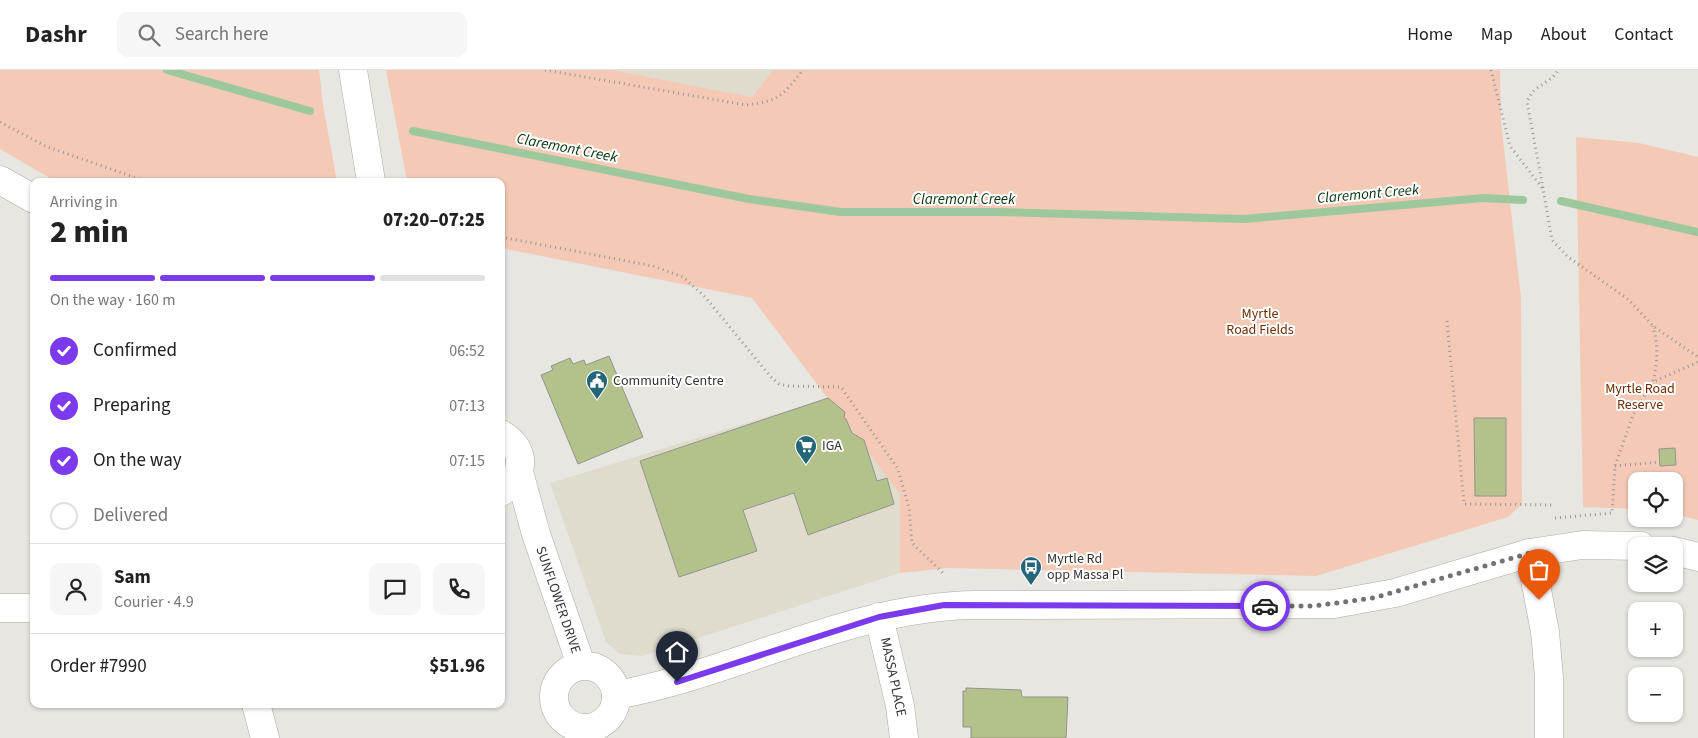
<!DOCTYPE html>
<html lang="en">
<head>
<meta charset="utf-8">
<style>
	body { margin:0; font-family:"Source Sans 3",sans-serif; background:#f6f6f6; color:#222; height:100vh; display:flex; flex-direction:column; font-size:19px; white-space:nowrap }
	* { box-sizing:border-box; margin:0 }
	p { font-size:16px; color:#767676 }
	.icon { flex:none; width:28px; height:28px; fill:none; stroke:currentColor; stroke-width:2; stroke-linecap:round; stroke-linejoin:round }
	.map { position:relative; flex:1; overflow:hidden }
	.side { position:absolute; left:30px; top:108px; width:475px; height:530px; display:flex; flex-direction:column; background:#fff; border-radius:10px; box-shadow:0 1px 4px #0004 }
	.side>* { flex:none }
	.buttons { position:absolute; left:1628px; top:402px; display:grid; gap:10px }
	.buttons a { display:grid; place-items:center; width:55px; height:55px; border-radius:10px; background:#fff; box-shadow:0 1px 4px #0004; font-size:25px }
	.pin { position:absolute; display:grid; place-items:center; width:42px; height:42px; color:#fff; margin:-51px -21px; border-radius:50% 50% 50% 0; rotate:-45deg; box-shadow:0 0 5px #0007 }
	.pin .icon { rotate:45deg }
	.courier { position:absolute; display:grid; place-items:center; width:50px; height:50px; margin:-25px; border:4px solid #7c3aed; border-radius:50%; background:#fff; color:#222; box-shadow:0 1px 6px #0007 }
	.summary em { font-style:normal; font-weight:800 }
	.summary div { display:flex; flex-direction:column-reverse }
	.summary { display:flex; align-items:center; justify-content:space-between; height:85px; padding:0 20px }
	h1 { font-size:32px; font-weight:800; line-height:38px }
	.bar { display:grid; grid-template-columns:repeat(4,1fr); gap:8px 5px; align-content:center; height:60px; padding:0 20px }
	.bar i { height:6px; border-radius:4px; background:#e0e0e0 }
	.bar .selected { background:#7c3aed }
	.bar p { grid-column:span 4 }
	.line { display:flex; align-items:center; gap:12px; padding:0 20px; border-top:1px solid #e0e0e0 }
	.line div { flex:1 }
	.round { display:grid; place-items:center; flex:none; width:52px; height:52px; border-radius:10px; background:#f6f6f6 }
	ol { padding:0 20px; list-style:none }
	li { display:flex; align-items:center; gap:15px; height:55px }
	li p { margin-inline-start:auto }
	li .icon { padding:5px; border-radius:50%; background:#7c3aed; color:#fff; stroke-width:4 }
	li:last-child { color:#767676 }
	li i { width:28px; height:28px; border:2px solid #e0e0e0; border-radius:50% }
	header { display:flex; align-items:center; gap:30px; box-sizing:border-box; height:70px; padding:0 25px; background:#fff; border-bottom:1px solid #e0e0e0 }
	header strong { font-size:24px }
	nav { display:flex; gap:28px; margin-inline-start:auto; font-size:18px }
	.search { width:350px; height:45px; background:#f6f6f6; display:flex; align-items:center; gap:12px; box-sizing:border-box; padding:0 18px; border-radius:10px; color:#767676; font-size:19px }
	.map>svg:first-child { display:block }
	.built { fill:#dfdcce }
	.green { fill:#f4c9b6 }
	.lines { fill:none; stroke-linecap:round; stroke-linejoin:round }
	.stream { stroke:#9dc89d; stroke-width:8 }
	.building { fill:#b3c18a; stroke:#93958f }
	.minor-casing { stroke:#adaba5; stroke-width:29 }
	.path { stroke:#9a9994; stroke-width:3; stroke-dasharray:1 4; stroke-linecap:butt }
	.minor { stroke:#fff; stroke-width:28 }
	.done { stroke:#74726f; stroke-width:5; stroke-dasharray:0 9 }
	.route { stroke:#7c3aed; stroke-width:6 }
	.labels { text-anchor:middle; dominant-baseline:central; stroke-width:4; stroke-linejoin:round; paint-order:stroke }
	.park-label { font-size:14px; fill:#6e2c02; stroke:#fff }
	.poi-label { font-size:14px; fill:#353432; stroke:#fff; text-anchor:start }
	.street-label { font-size:14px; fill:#353432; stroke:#fff }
	.water-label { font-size:15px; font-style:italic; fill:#043409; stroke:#fff }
</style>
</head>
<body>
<header>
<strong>Dashr</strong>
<div class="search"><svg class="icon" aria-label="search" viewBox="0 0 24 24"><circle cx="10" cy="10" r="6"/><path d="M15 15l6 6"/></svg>Search here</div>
<nav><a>Home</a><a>Map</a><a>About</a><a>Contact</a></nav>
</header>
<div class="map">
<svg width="1698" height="668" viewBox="0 0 1698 668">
	<rect width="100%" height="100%" fill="#e8e6e0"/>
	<g class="built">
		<path d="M613,0H773L752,27Z"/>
		<path d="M828,328L900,424V503L642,586L620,584L606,572L550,413Z"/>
	</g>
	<g class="green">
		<path d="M0,0H319L323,35L337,111H55L0,79Z"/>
		<path d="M386,0H613L752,27L773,0H1500L1501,52L1521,228L1522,434L1508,447L1316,506L948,498L900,503V424L752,228L501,178V111H407Z"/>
		<path d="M1576,67L1639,73L1698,87V450L1674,444V411H1636V439L1583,437Z"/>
	</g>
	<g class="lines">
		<g class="stream">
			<path d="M167,0L310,41"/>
			<path d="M413,61L749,129L841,142H999L1244,149L1483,128L1523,130"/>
			<path d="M1561,131L1698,162"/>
		</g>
	</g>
	<g class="building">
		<path d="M609,286L643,367L578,394L541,305L553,300L551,296L570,288L573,294L584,290L586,295Z"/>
		<path d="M828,328L845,342L844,348L846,349L852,363L864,370L877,411L887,408L894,434L808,465L794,423L743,440L757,481L679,507L640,391Z"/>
		<path d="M1474,348H1506V426H1475Z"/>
		<path d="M1675,378L1676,395L1660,396L1659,379Z"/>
		<path d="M966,618L1021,620L1022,627H1068L1066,668H971V657H963V621H966Z"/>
	</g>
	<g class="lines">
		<g class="minor-casing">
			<g id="minor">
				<path d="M353,0L371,111"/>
				<path d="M0,110L34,129"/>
				<path d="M501,364C528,380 525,405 501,422"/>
				<path d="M519,402L536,464L577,583L580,596"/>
				<path d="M1674,481L1698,487"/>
				<path d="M1530,483L1545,562L1549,607V668"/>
				<path d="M0,538H34"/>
				<path d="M879,547L900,636L904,668"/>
				<circle cx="585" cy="627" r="31"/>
				<path d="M616,625C737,603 851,536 976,535L1334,534L1395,523L1530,483L1582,475L1641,476"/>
				<path d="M256,634L265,668"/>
			</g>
		</g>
		<g class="path">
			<path d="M545,0L746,35C780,31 782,26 803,0"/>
			<path d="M1491,0L1510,76L1543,119L1552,170L1568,187L1629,230L1653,256L1698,287"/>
			<path d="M0,52L45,76L145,111"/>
			<path d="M1543,118L1527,32C1534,13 1550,15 1558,0"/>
			<path d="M501,167L653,196L683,207L706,228L770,306L779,314L789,316L841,317L898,399L909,438L912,473L944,504"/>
			<path d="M1447,251L1464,434L1555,435"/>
			<path d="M1653,311C1658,291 1658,276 1653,256"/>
			<path d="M1615,396L1660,392"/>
			<path d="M1555,448L1612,443L1615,396L1633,345L1653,312L1698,292"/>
		</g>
		<use href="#minor" class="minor"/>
	</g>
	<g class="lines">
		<path class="done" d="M1265,536H1314L1373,528L1530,483L1539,530"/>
		<path class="route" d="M677,612L879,547L944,535L1265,536"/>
	</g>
	<defs>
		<g id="civic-pin" transform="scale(1.125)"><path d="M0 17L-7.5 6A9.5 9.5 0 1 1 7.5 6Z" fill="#267" stroke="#fff"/><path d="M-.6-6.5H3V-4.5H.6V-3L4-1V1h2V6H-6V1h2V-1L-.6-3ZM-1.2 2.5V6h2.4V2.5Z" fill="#fff"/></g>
		<g id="supermarket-pin" transform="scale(1.125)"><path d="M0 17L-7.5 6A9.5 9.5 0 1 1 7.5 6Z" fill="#267" stroke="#fff"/><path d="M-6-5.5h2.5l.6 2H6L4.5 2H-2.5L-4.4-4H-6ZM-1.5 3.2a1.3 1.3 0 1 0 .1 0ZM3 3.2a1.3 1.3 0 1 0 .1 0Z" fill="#fff"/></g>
		<g id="bus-pin" transform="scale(1.125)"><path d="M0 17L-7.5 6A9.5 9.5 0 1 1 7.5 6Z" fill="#267" stroke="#fff"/><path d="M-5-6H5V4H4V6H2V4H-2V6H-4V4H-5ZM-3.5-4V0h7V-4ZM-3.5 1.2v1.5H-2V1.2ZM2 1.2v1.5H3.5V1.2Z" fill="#fff"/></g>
	</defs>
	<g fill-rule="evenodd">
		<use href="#civic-pin" x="597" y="311"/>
		<use href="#supermarket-pin" x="806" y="376"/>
		<use href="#bus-pin" x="1031" y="497"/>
	</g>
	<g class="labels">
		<g class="park-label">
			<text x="1260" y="244">Myrtle<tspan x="1260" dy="16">Road Fields</tspan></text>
			<text x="1640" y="319">Myrtle Road<tspan x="1640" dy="16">Reserve</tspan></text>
		</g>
		<g class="poi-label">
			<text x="613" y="311">Community Centre</text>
			<text x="822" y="376">IGA</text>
			<text x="1047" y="489">Myrtle Rd<tspan x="1047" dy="16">opp Massa Pl</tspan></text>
		</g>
		<g class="street-label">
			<text transform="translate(558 530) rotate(71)">SUNFLOWER DRIVE</text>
			<text transform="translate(893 607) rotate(78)">MASSA PLACE</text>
		</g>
		<g class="water-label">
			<text transform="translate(567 78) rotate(11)">Claremont Creek</text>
			<text transform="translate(1368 124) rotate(-5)">Claremont Creek</text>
			<text x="964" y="129">Claremont Creek</text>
		</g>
	</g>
</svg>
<div class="buttons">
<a><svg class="icon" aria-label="locate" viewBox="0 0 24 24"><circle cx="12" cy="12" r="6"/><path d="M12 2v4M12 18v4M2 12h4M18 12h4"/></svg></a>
<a><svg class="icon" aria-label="layers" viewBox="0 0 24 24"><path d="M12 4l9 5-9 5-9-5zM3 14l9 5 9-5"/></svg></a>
<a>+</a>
<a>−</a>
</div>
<div class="pin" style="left:1539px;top:530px;background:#ea580c"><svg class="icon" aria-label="bag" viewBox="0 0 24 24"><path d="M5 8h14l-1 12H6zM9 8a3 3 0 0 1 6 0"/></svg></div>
<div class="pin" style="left:677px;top:612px;background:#1f2937"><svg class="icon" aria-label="home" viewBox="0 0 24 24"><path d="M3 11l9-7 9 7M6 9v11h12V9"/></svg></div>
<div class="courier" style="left:1265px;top:536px"><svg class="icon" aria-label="car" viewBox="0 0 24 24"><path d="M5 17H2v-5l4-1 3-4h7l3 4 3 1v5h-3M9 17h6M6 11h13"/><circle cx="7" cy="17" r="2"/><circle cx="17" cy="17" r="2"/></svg></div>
<section class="side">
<div class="summary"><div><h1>2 min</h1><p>Arriving in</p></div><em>07:20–07:25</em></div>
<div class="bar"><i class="selected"></i><i class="selected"></i><i class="selected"></i><i></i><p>On the way · 160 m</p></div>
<ol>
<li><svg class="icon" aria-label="check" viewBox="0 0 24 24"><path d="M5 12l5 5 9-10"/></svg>Confirmed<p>06:52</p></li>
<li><svg class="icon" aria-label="check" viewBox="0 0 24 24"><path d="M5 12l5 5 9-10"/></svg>Preparing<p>07:13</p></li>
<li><svg class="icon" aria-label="check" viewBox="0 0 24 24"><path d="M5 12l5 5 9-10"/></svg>On the way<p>07:15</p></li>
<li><i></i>Delivered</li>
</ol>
<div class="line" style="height:90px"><a class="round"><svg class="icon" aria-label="person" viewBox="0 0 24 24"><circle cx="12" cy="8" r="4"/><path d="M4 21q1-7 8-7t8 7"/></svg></a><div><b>Sam</b><p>Courier · 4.9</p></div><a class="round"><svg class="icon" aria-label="chat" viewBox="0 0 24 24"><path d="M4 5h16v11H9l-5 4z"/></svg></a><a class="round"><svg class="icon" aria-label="phone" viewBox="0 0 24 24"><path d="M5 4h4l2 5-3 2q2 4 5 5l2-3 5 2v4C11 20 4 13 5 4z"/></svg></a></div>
<div class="line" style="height:65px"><div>Order #7990</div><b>$51.96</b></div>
</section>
</div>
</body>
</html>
